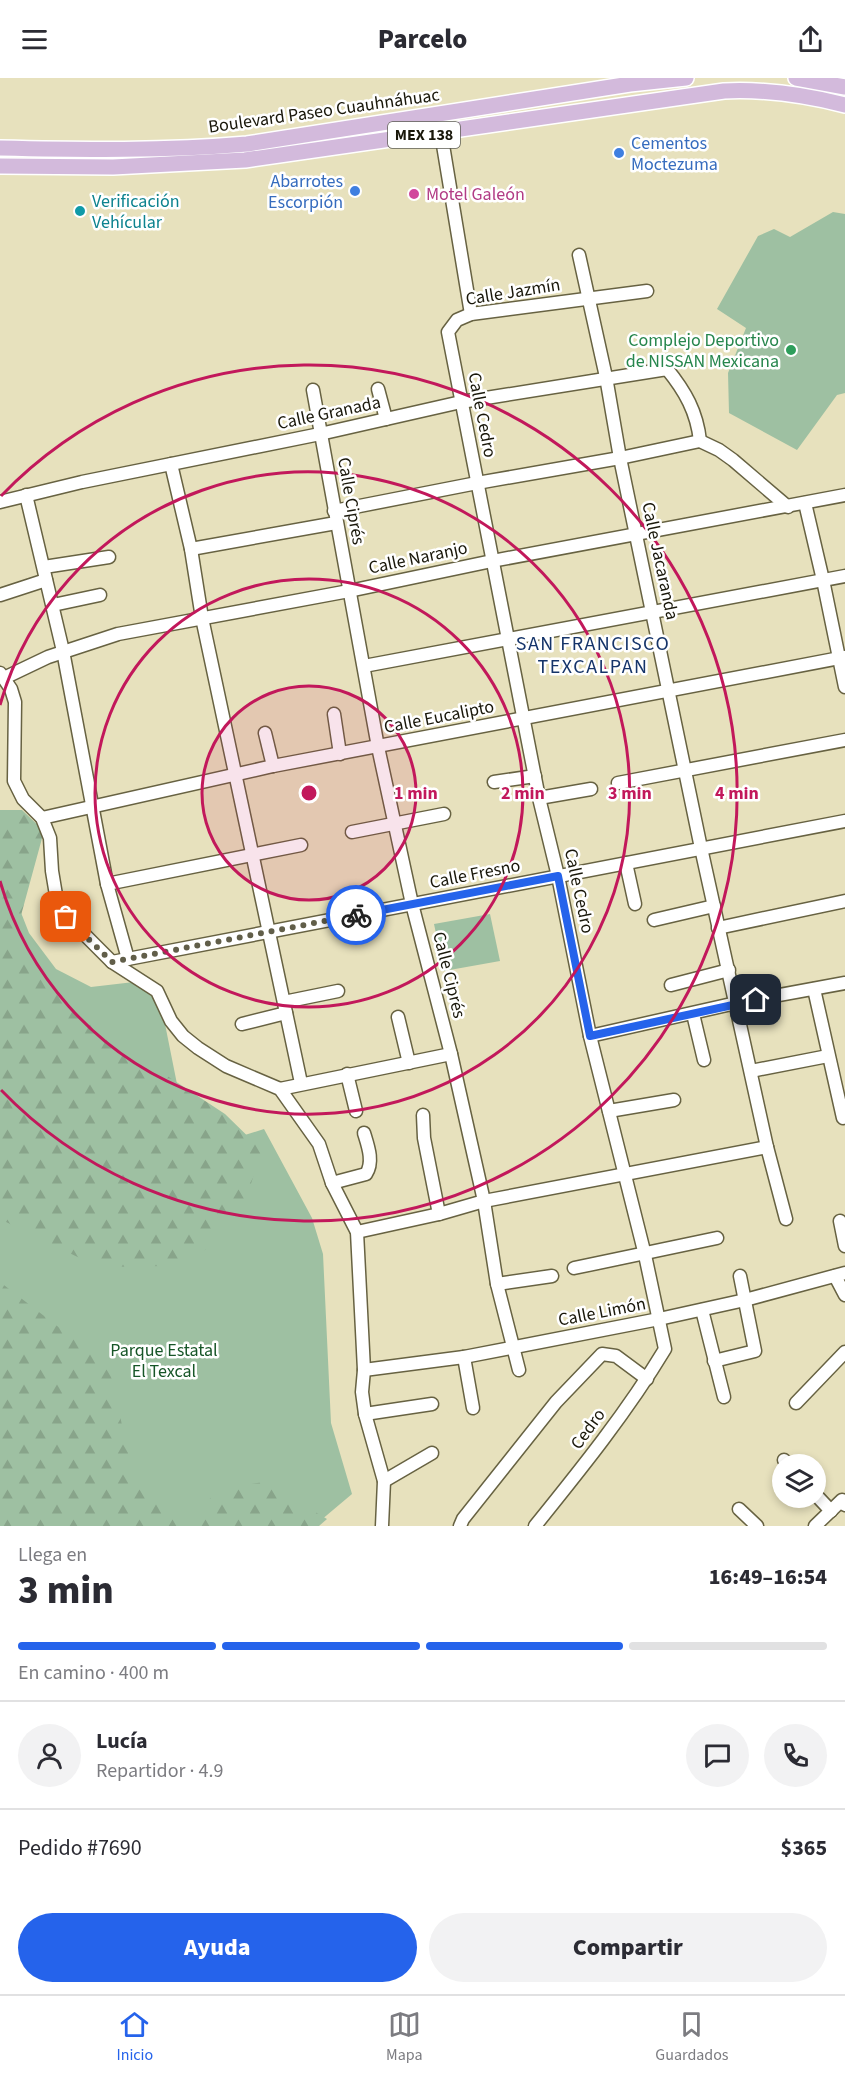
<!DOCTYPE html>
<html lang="es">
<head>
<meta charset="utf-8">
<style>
	body { margin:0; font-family:"Source Sans 3",sans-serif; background:#f2f2f3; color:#2b2b33; height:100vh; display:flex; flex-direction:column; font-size:22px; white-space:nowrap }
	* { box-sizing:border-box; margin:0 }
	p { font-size:20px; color:#7c7c81 }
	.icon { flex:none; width:33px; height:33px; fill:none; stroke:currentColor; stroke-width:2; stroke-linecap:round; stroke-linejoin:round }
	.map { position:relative; height:1448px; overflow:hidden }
	.details { display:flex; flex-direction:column; background:#fff; flex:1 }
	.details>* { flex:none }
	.tools { position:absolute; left:772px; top:1376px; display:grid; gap:12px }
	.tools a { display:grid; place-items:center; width:54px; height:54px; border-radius:50%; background:#fff; box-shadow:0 3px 9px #0003; font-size:30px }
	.pin { position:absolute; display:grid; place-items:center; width:51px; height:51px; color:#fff; margin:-26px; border-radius:12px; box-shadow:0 3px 9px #0006 }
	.courier { position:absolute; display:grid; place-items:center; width:60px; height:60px; margin:-30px; border:4px solid #2563eb; border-radius:50%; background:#fff; color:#222; box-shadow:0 2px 8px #0007 }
	.head em { font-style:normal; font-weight:800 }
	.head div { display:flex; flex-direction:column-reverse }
	.head { display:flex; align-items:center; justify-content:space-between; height:102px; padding:0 18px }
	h1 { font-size:39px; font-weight:800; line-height:45px }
	.bar { display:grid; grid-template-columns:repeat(4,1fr); gap:9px 6px; align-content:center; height:72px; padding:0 18px }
	.bar i { height:8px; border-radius:4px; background:#e1e1e2 }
	.bar .current { background:#2563eb }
	.bar p { grid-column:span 4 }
	.line { display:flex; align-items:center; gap:15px; padding:0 18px; border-top:2px solid #e1e1e2 }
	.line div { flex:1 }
	.round { display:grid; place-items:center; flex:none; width:63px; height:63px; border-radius:32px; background:#f2f2f3 }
	.action { display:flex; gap:12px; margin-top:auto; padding:12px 18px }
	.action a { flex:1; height:69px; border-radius:36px; background:#2563eb; color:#fff; font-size:24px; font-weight:800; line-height:69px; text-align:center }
	.action a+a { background:#f2f2f3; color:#2b2b33 }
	header { display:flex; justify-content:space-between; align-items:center; height:78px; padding:0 18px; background:#fff; font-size:27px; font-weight:800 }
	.dock { display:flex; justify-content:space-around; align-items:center; height:84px; border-top:2px solid #e1e1e2; background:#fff; font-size:16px; color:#7c7c81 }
	.dock a { display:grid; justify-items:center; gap:3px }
	.dock .current { color:#2563eb }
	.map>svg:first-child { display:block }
	.green { fill:#9ec0a2 }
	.forest { fill:url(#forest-firs) }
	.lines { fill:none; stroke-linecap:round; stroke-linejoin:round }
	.minor-casing { stroke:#676242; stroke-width:15 }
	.major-casing { stroke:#fff; stroke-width:18 }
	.minor { stroke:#fff; stroke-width:12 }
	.major { stroke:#d3badc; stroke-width:15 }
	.done { stroke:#615e49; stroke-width:6; stroke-dasharray:0 10.8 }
	.route { stroke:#2563eb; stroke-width:8 }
	.ring { fill:none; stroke:#c2185b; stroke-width:3 }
	.shop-dot { fill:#3f7fe0; stroke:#fff; stroke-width:2 }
	.hotel-dot { fill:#d1479c; stroke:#fff; stroke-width:2 }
	.culture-dot { fill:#0f9aa8; stroke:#fff; stroke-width:2 }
	.leisure-dot { fill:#2e9e5b; stroke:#fff; stroke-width:2 }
	.labels { text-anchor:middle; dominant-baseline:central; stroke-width:5; stroke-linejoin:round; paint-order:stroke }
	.shield { fill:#fff; stroke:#5e5d54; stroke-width:1.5 }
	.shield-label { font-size:16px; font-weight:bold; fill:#19170a }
	.street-label { font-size:18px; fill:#19170a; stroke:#fff }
	.shop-label { font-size:18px; fill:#366cbe; stroke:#fff; text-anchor:start }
	.hotel-label { font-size:18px; fill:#b23c85; stroke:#fff; text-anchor:start }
	.culture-label { font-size:18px; fill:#0d838f; stroke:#fff; text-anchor:start }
	.leisure-label { font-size:18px; fill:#27864d; stroke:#fff; text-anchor:end }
	.park-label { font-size:18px; fill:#165527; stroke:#fff }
	.neighbourhood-label { font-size:20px; letter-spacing:1.5px; fill:#153469; stroke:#fff }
	.centre { fill:#c2185b; stroke:#fff; stroke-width:3 }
	.ring-label { font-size:18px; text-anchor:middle; font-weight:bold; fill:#c2185b; stroke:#fff; stroke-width:5; stroke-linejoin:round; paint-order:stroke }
</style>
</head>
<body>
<header><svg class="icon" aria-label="menu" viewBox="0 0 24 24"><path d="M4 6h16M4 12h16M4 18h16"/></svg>Parcelo<svg class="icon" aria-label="share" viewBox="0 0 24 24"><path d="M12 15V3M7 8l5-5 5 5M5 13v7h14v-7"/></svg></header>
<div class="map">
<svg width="845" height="1448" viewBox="0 0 845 1448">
	<defs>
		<pattern id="forest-firs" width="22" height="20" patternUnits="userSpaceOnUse" patternTransform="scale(1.5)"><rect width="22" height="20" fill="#9ec0a2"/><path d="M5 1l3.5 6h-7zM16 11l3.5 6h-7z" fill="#88a48a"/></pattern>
	</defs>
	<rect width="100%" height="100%" fill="#e7e1bd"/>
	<g class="green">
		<path d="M833,134L845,136V315L837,317L797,372L729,335L728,295L746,250L717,231L758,158L774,151L790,159Z"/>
		<path d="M0,781L29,855L56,891L91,909L134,904L161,926L178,1011L216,1066L264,1051L312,1140L323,1176L331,1345L352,1416L314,1448H0Z"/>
		<path d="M490,836L500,883L444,893L434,846Z"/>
	</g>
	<g class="forest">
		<path d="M0,732H22L44,753L14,863L149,986L225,1036L262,1072L245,1124L210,1170L166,1188L98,1189L0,1141Z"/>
		<path d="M0,1204L109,1288L131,1388L183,1448H0Z"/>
		<path d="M264,1404L327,1441L319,1448H184L219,1411Z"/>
	</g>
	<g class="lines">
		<g class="minor-casing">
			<g id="minor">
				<path d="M438,37L471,236"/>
				<path d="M579,177L606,299L620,380L701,770L767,1069L786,1141"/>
				<path d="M378,311L386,341"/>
				<path d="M313,312L378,669L412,826L451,976L484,1123L497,1206L519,1292"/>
				<path d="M171,386L191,471L202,540L301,1005"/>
				<path d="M26,417L63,573L107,806L128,881"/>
				<path d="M0,424L82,404L320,356L461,324L667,291C685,313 697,334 700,363"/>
				<path d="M805,425L823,502L845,609"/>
				<path d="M334,433L477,405L620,380L700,363L719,372L733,382L788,429"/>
				<path d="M191,471L336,445"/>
				<path d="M44,489L109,479"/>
				<path d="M0,517L46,502"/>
				<path d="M53,527L100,517"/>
				<path d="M364,588L845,498"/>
				<path d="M0,595L11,611L15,624L14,703L23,721L42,740L50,760L52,793L57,823L67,839L112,884L157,913L171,943L183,958L198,970L226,988L280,1011L319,1066L332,1105L357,1154L364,1292L362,1314L365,1336L384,1403L382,1448"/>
				<path d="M4,600L48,579L118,556L349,513L492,483L845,417"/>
				<path d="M334,636L340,676"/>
				<path d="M265,655L273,688"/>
				<path d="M494,704L535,698"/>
				<path d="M618,705L845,662"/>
				<path d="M539,720L591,711"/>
				<path d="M42,740L273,688L845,579"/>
				<path d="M352,754L444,736"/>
				<path d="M626,785L635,826"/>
				<path d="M107,806L301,767"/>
				<path d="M654,842L714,828"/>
				<path d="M718,850L845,823"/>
				<path d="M112,884L845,743"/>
				<path d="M671,907L729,892"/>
				<path d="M814,911L843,1040"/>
				<path d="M284,924L338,913"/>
				<path d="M693,936L704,982"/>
				<path d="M398,939L409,985"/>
				<path d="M242,946L286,935"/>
				<path d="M590,958L736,925L845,905"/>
				<path d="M751,993L828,978"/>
				<path d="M347,996L356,1033"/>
				<path d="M280,1011L451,976"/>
				<path d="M609,1033L674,1022"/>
				<path d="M423,1037L424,1060L439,1136"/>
				<path d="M332,1105L366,1096C374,1084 368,1068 364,1055"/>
				<path d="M840,1143L845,1168"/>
				<path d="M357,1154L439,1136L484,1123L767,1069"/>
				<path d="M574,1190L717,1160"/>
				<path d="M835,1198L845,1217"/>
				<path d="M497,1206L552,1198"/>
				<path d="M702,1232L724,1319"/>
				<path d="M464,1279L473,1330"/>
				<path d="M714,1283L755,1273L740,1198"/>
				<path d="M364,1292L464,1279L659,1241L745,1222L845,1195"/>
				<path d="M796,1325L845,1274"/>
				<path d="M365,1336L432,1326"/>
				<path d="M784,1382L788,1386"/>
				<path d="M384,1403L432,1375"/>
				<path d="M816,1417L831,1433"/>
				<path d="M739,1431L757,1448"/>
				<path d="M460,1448L463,1441L556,1324L602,1276L616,1278L647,1301"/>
				<path d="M535,1448C581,1391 627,1334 665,1271L645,1177L590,958L558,798L539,720L448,254L457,242L471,236L647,213"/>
				<path d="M815,1448L842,1422L845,1427"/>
			</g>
		</g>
		<g class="major-casing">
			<g id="major">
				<path d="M796,0L845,9"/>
				<path d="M0,70C83,72 165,73 247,66L630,6L686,0"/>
				<path d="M0,88L113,89L245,82L724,13C765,11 806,17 845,27"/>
			</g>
		</g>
		<use href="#minor" class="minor"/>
		<use href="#major" class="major"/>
	</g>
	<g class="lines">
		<path class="done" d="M66,839L112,884L356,837"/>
		<path class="route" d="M356,837L558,798L590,958L756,922"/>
	</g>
	<circle cx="309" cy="715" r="107" fill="#c2185b" fill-opacity=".12"/>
	<g class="ring">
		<circle cx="309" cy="715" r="107"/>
		<circle cx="309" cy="715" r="214"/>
		<path d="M0 627A321 321 0 1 1 0 803"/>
		<path d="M1 418A428 428 0 1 1 1 1012"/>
	</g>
	<g class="shop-dot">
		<circle cx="619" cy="75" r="6"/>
		<circle cx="355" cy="113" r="6"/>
	</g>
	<circle class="hotel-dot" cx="414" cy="116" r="6"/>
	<circle class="culture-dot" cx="80" cy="133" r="6"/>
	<circle class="leisure-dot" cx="791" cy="272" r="6"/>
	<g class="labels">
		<rect class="shield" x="388" y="44" width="72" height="26" rx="4.5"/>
		<g class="shield-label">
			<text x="424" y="57">MEX 138</text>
		</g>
		<g class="street-label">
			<text transform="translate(324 33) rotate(-8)">Boulevard Paseo Cuauhnáhuac</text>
			<text transform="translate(513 214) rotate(-9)">Calle Jazmín</text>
			<text transform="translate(329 335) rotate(-12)">Calle Granada</text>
			<text transform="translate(482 337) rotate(79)">Calle Cedro</text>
			<text transform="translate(351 423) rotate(80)">Calle Ciprés</text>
			<text transform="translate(418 480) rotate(-12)">Calle Naranjo</text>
			<text transform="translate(660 483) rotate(78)">Calle Jacaranda</text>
			<text transform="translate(439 639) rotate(-11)">Calle Eucalipto</text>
			<text transform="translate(475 796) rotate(-11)">Calle Fresno</text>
			<text transform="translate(579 813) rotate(78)">Calle Cedro</text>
			<text transform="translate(449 897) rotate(76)">Calle Ciprés</text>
			<text transform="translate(602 1234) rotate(-11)">Calle Limón</text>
			<text transform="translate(588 1351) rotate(-54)">Cedro</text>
		</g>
		<g class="shop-label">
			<text x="631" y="65">Cementos<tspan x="631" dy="21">Moctezuma</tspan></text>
			<text x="343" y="103" text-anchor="end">Abarrotes<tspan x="343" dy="21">Escorpión</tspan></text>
		</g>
		<g class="hotel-label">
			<text x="426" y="116">Motel Galeón</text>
		</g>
		<g class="culture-label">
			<text x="92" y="123">Verificación<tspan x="92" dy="21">Vehícular</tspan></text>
		</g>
		<g class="leisure-label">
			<text x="779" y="262">Complejo Deportivo<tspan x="779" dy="21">de NISSAN Mexicana</tspan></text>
		</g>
		<g class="park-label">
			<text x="164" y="1272">Parque Estatal<tspan x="164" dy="21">El Texcal</tspan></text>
		</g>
		<g class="neighbourhood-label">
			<text x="593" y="566">SAN FRANCISCO<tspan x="593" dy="23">TEXCALPAN</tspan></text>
		</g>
	</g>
	<circle cx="309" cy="715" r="9" class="centre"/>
	<g class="ring-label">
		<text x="416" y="721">1 min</text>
		<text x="523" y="721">2 min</text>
		<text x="630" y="721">3 min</text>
		<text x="737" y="721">4 min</text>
	</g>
</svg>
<div class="tools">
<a><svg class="icon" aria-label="layers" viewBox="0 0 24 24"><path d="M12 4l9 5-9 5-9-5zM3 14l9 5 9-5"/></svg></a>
</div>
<div class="pin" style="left:66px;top:839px;background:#ea580c"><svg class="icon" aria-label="bag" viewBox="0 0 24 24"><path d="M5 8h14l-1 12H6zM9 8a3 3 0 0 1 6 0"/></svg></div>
<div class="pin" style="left:756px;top:922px;background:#1f2937"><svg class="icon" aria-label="home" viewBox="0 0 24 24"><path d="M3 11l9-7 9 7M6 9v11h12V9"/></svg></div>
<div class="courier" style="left:356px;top:837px"><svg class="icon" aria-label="bike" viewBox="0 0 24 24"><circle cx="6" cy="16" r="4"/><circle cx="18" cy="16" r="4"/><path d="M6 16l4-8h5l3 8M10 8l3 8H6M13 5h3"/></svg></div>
</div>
<section class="details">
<div class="head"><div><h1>3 min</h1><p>Llega en</p></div><em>16:49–16:54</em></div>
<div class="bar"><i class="current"></i><i class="current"></i><i class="current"></i><i></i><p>En camino · 400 m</p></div>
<div class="line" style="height:108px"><a class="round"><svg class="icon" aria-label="person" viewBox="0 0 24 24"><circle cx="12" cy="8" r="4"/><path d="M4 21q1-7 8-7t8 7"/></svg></a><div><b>Lucía</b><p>Repartidor · 4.9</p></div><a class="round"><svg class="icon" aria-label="chat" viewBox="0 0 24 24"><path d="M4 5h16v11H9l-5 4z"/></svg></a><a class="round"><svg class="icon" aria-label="phone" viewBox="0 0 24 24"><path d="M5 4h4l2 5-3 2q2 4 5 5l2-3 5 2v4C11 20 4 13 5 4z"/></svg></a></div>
<div class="line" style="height:78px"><div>Pedido #7690</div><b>$365</b></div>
<div class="action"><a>Ayuda</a><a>Compartir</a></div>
</section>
<nav class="dock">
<a class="current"><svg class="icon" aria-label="home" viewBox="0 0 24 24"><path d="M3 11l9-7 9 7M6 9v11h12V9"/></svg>Inicio</a>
<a><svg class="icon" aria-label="map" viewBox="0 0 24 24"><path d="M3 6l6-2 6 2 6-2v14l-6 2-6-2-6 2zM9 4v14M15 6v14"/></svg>Mapa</a>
<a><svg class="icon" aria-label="saved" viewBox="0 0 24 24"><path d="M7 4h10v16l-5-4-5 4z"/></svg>Guardados</a>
</nav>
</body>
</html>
